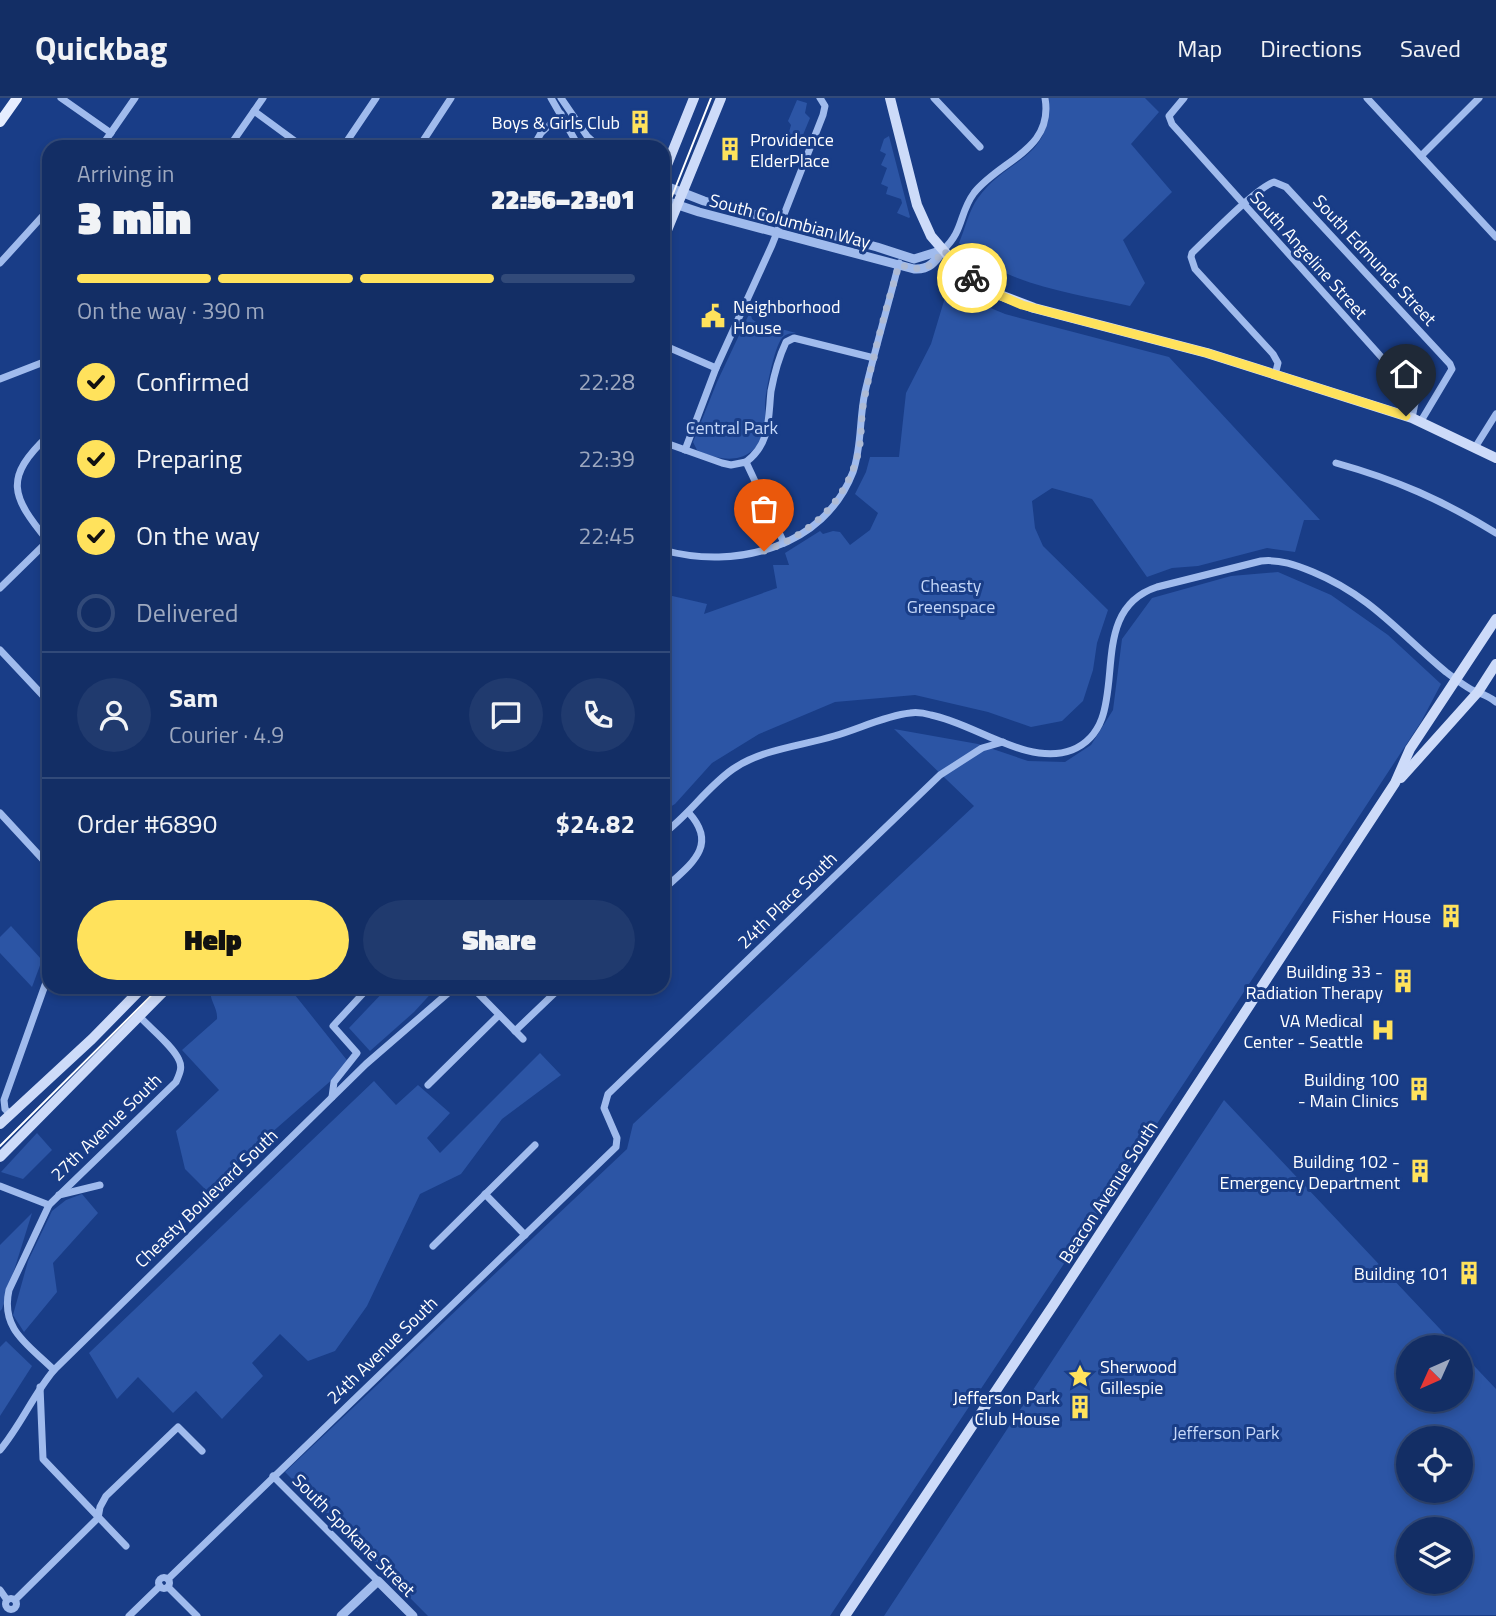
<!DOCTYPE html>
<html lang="en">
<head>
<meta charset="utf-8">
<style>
	body { margin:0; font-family:"Titillium Web",sans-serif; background:#203a6e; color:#f1f3f6; height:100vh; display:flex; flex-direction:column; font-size:26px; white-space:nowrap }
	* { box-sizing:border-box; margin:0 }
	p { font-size:23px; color:#9da8bf }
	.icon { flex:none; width:38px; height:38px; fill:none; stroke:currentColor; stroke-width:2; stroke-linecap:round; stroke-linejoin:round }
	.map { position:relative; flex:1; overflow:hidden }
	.sheet { position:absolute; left:42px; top:42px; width:628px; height:854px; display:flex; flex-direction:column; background:#132e65; border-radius:21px; box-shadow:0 4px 10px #0003,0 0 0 2px #324a79 }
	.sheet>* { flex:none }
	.needle { width:46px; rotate:225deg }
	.buttons { position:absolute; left:1396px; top:1237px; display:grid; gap:14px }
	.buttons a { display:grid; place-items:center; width:77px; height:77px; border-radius:50%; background:#132e65; box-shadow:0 4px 10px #0003,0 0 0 2px #324a79; font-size:35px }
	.pin { position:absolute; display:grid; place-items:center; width:60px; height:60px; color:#fff; margin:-72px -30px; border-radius:50% 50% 50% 0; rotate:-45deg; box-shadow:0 0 7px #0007 }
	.pin .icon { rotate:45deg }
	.courier { position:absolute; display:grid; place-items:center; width:70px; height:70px; margin:-35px; border:5px solid #ffe25c; border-radius:50%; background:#fff; color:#222; box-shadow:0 2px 9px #0007 }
	.summary em { font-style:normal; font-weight:800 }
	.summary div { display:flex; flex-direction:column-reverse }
	.summary { display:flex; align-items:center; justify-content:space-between; height:119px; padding:0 35px }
	h1 { font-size:46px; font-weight:800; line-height:52px }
	.bar { display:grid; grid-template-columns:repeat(4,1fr); gap:10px 7px; align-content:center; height:84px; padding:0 35px }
	.bar i { height:9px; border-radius:5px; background:#324a79 }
	.bar .on { background:#ffe25c }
	.bar p { grid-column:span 4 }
	.line { display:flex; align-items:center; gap:18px; padding:0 35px; border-top:2px solid #324a79 }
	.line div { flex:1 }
	.round { display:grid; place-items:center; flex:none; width:74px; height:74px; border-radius:37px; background:#203a6e }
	ol { padding:0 35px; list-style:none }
	li { display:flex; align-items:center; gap:21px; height:77px }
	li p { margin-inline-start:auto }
	li .icon { padding:7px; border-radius:50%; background:#ffe25c; color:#111; stroke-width:4 }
	li:last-child { color:#9da8bf }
	li i { width:38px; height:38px; border:4px solid #324a79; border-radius:50% }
	.primary-button { display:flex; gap:14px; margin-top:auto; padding:14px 35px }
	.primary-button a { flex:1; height:80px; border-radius:42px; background:#ffe25c; color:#111; font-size:28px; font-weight:800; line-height:80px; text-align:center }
	.primary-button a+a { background:#203a6e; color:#f1f3f6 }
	header { display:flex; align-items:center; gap:42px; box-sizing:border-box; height:98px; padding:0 35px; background:#132e65; border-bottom:2px solid #324a79 }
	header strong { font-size:33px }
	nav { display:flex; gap:38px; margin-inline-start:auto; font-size:24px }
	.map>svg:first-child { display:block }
	.green { fill:#2c55a5; fill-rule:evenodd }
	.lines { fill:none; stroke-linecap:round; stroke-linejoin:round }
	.minor { stroke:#a0bbed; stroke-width:7 }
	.tertiary { stroke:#a0bbed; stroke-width:9 }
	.secondary { stroke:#cddbf9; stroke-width:10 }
	.primary { stroke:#e6edff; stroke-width:10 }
	.tram { stroke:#fff; stroke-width:2 }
	.done { stroke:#aebbd5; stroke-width:7; stroke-dasharray:0 12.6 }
	.route { stroke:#ffe25c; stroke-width:9 }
	.labels { text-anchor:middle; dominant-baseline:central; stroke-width:6; stroke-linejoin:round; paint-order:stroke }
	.poi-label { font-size:18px; fill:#fff; stroke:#193d87; text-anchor:end }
	.street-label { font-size:18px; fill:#fff; stroke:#193d87 }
	.park-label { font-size:18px; fill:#c6d8f9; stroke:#193d87 }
</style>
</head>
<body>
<header>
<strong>Quickbag</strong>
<nav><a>Map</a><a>Directions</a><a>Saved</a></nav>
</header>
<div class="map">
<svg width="1496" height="1518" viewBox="0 0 1496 1518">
	<rect width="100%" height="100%" fill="#193d87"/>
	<g class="green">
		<path d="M1049,0H1145L1159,14L1131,46L1172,94L1123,142L1145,185L1130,208C1073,195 1003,187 959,145C965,131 969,112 978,100C1007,59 1052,63 1049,0Z"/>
		<path d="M797,2L807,5L805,15L810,20L800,44L788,38L791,27L788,23Z"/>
		<path d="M889,38L910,119L909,120L897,115L902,105L901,101L886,96L888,89L881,86L887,70L881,67L886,56L880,53L884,41Z"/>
		<path d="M950,183L981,206L1005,216L1169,259L1320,422H1304L1295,454L1267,450L1198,468L1172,470L1147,479L1092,401L1052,390L1032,403L1035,430L1043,448L1108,512L1097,545L1093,572L1083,603L1062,623L1031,629L988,614L915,597L835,604L759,636L712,665L675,706L663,713V510L668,497L707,506L704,516L777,490L773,467H789L785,455L820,433L823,436L833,433L840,434L850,447L870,432L878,415L855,396L866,374L870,359H899L906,295L931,246Z"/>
		<path d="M750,214L752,221L756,224L796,235C791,235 785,236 782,240C774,250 765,295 765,308C765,315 768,322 766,329C756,366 725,366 697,352L693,344L717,284Z"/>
		<path d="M1278,474L1331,497L1388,537L1441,586L1421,624L1188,979L830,1518H428L285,1374L627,1051L633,1026L974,708L894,631L978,646L1028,663L1065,664L1091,647L1113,612L1122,541L1152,500L1231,478Z"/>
		<path d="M11,828L42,862L32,889L0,855V839Z"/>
		<path d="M211,889H301L295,897L350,966L206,1092L185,1071L176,1033L219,992L182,952L217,921C218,909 208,902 211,889Z"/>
		<path d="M388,889H437L414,914L370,953L349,930Z"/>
		<path d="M540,955L561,977L502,1021L461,1076L420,1096L367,1208L335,1253L308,1263L280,1236L252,1265L263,1278L222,1321L196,1293L173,1315L138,1279L117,1301L89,1255L374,983L396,1007L418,987L450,1015L427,1040L440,1055Z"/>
		<path d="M1224,1002L1457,1249L1409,1250V1302H1461V1254L1496,1291V1517L884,1518ZM1461,1340V1393H1409V1340ZM1409,1432H1461V1484H1409Z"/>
		<path d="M37,1035L52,1052L23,1081L1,1074Z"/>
		<path d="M82,1096L98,1115L53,1165L57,1194L24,1234L13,1217L28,1163L52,1113L66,1102Z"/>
		<path d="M32,1115L2,1211L0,1213V1147Z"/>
		<path d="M6,1243L32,1268L0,1318V1249Z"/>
	</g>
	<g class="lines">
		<g class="minor">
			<path d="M61,0L111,35"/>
			<path d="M551,0L579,49"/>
			<path d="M561,0L587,38L599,49"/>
			<path d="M934,0L980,49"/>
			<path d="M1184,0L1169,18L1172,26L1402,282L1415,305L1412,320"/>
			<path d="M1367,0L1496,139"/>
			<path d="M254,13L303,49"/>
			<path d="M101,49L135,0"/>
			<path d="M229,49L263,0"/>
			<path d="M343,49L376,0"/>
			<path d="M419,49L451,0"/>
			<path d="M533,49L541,35L561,16"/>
			<path d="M1421,58L1479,0"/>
			<path d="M943,152C964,133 959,115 974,95C1000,62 1054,52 1045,0"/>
			<path d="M0,165L49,111"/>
			<path d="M663,247L716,270"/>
			<path d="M1275,277L1278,265L1273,256L1195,171L1191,159L1192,155C1209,139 1256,90 1274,84L1286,89L1450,266L1452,271L1421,323"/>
			<path d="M0,281L49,262"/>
			<path d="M663,344L722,365L731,367L746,364L784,445"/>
			<path d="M1476,348L1496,316"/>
			<path d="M685,352L716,270L772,147L823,17L825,8L820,0"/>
			<path d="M746,364C771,345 768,321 771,293C774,277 779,259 786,244L794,240L874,260"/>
			<path d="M1336,365C1397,382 1442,402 1496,435"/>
			<path d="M48,443C11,398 3,380 49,337"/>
			<path d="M663,452C735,472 824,450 853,374C862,348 859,321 865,294C875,251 888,208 899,165"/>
			<path d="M0,490L49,442"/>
			<path d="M0,552L49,604"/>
			<path d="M0,715L49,768"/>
			<path d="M663,736C689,717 707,689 733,671C762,651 801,648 834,638C859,631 884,618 910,615C917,614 924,615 931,617C974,625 1028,669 1072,652C1139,625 1078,515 1157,489L1261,463C1280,461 1296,467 1313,474C1371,498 1399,535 1446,574C1454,580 1463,587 1472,592C1481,596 1488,597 1496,604"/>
			<path d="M663,792C688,768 720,749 689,715"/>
			<path d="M472,889L523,941"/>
			<path d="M515,933L561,889"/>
			<path d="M428,987L499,917"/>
			<path d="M332,999L334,984L357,955L333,928L369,889"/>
			<path d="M10,1016L5,1011L4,1002L49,876"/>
			<path d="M0,1088L49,1107"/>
			<path d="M485,1096L525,1137"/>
			<path d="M59,1097L100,1087"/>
			<path d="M433,1148L535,1047"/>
			<path d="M54,1272C29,1247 0,1232 9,1192L49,1107L176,984C179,977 183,970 179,962C173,948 150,930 139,918"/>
			<path d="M40,1289L43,1361L126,1448"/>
			<path d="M0,1352C21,1327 33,1297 54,1272L366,966L455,889"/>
			<path d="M273,1378L378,1483"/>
			<circle cx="164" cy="1485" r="5.5"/>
			<path d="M168,1481L616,1049L617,1040L604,1010L608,996L940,677L982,650L1003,644"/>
			<path d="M168,1489L197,1518"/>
			<path d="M0,1492L7,1502"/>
			<circle cx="11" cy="1506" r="5.5"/>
			<path d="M15,1502L98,1420L100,1409L106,1398L178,1329L202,1353"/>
			<path d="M129,1518L160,1488"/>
		</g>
		<g class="tertiary">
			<path d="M663,87L704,103L877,149L914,161L943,152"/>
			<path d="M663,102L699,114L914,171C929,172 935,164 943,152"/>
			<path d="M341,1518L378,1483L413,1518"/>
		</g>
		<g class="secondary">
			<path d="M890,0L917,107L931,138L956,167L992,194L1034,210L1207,255L1412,320L1496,360"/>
			<path d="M663,77L694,0"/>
			<path d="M663,142L721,0"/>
			<path d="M1401,680L1478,594L1496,566"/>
			<path d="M0,1026L92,941L143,889"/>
			<path d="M0,1059L168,889"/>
			<path d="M845,1518L1054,1206L1395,685L1410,651L1496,521"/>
		</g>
		<path class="primary" d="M0,24L17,0"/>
		<g class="tram">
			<path d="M663,121L711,0"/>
			<path d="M0,1048L160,889"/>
		</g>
	</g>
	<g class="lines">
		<path class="done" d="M764,453C813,436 851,399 860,346C862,330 861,314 865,298C874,254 886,210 899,167C922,173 930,173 943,152L972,180"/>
		<path class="route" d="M972,180L992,194L1022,207L1207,255L1406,318"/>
	</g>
	<defs>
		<g id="building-bare" transform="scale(1.89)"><path d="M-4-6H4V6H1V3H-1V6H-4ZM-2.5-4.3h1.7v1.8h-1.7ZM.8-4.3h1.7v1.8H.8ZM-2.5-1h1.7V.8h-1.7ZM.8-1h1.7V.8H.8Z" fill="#ffe25c" stroke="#193d87" stroke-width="2.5" paint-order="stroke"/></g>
		<g id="civic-bare" transform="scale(1.89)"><path d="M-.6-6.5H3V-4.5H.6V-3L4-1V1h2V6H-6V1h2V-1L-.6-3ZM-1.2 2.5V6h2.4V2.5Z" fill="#ffe25c" stroke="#193d87" stroke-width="2.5" paint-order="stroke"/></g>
		<g id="hospital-bare" transform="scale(1.89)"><path d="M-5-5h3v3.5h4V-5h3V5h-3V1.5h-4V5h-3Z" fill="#ffe25c" stroke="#193d87" stroke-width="2.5" paint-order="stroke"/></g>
		<g id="sight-bare" transform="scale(1.89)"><path d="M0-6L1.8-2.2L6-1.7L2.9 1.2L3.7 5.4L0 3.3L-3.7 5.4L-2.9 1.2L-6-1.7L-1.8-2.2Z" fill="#ffe25c" stroke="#193d87" stroke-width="2.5" paint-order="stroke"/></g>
	</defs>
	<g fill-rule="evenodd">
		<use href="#building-bare" x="640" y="24"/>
		<use href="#building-bare" x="730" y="51"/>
		<use href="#civic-bare" x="713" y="218"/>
		<use href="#building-bare" x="1451" y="818"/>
		<use href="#building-bare" x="1403" y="883"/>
		<use href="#hospital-bare" x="1383" y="932"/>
		<use href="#building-bare" x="1419" y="991"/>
		<use href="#building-bare" x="1420" y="1073"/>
		<use href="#building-bare" x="1469" y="1175"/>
		<use href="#sight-bare" x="1080" y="1278"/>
		<use href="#building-bare" x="1080" y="1309"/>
	</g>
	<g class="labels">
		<g class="poi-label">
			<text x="620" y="24">Boys &amp; Girls Club</text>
			<text x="750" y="41" text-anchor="start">Providence<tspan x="750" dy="21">ElderPlace</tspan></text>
			<text x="733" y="208" text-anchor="start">Neighborhood<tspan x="733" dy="21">House</tspan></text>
			<text x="1431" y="818">Fisher House</text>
			<text x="1383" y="873">Building 33 -<tspan x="1383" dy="21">Radiation Therapy</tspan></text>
			<text x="1363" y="922">VA Medical<tspan x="1363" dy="21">Center - Seattle</tspan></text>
			<text x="1399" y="981">Building 100<tspan x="1399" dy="21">- Main Clinics</tspan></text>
			<text x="1400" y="1063">Building 102 -<tspan x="1400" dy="21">Emergency Department</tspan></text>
			<text x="1449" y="1175">Building 101</text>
			<text x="1100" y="1268" text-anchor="start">Sherwood<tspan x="1100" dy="21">Gillespie</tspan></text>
			<text x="1060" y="1299">Jefferson Park<tspan x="1060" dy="21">Club House</tspan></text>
		</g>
		<g class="street-label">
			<text transform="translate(790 123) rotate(15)">South Columbian Way</text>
			<text transform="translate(1309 157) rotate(48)">South Angeline Street</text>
			<text transform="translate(1375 162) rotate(47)">South Edmunds Street</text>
			<text transform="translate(787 802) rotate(-44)">24th Place South</text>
			<text transform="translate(106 1029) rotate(-44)">27th Avenue South</text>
			<text transform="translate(1108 1094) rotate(-57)">Beacon Avenue South</text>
			<text transform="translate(206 1100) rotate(-44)">Cheasty Boulevard South</text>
			<text transform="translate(382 1252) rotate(-44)">24th Avenue South</text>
			<text transform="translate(354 1437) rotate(45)">South Spokane Street</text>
		</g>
		<g class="park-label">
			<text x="732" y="329">Central Park</text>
			<text x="951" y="487">Cheasty<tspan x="951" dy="21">Greenspace</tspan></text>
			<text x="1226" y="1334">Jefferson Park</text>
		</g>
	</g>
</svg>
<div class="buttons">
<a><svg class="needle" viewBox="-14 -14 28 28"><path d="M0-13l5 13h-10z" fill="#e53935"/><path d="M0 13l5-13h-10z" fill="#9da8bf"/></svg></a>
<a><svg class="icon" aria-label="locate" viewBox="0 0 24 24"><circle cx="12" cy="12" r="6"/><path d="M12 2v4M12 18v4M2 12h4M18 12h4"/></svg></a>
<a><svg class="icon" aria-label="layers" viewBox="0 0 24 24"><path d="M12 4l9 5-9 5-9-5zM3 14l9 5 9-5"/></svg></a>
</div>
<div class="pin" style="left:764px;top:453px;background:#ea580c"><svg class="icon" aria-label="bag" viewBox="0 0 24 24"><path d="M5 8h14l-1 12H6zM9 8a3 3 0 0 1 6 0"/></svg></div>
<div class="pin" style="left:1406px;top:318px;background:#1f2937"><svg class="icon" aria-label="home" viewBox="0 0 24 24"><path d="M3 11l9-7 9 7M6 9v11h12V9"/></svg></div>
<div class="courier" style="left:972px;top:180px"><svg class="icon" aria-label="bike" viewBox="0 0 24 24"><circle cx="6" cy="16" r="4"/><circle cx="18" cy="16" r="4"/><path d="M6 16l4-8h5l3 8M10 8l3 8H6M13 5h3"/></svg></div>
<section class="sheet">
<div class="summary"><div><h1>3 min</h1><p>Arriving in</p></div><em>22:56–23:01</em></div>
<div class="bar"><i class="on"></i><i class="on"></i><i class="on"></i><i></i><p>On the way · 390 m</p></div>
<ol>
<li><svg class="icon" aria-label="check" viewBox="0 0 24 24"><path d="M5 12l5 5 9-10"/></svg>Confirmed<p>22:28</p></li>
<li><svg class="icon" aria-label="check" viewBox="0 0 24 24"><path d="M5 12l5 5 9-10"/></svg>Preparing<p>22:39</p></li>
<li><svg class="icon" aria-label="check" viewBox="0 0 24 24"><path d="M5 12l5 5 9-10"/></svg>On the way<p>22:45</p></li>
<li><i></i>Delivered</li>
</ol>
<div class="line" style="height:126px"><a class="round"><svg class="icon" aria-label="person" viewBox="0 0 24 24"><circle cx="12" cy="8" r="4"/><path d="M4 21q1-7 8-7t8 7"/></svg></a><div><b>Sam</b><p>Courier · 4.9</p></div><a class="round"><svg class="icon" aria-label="chat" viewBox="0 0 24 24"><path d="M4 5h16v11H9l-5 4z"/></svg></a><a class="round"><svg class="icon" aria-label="phone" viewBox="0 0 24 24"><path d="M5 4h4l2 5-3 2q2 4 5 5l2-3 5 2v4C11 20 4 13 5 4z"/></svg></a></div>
<div class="line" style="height:91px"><div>Order #6890</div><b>$24.82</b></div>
<div class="primary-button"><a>Help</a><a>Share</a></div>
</section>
</div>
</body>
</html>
